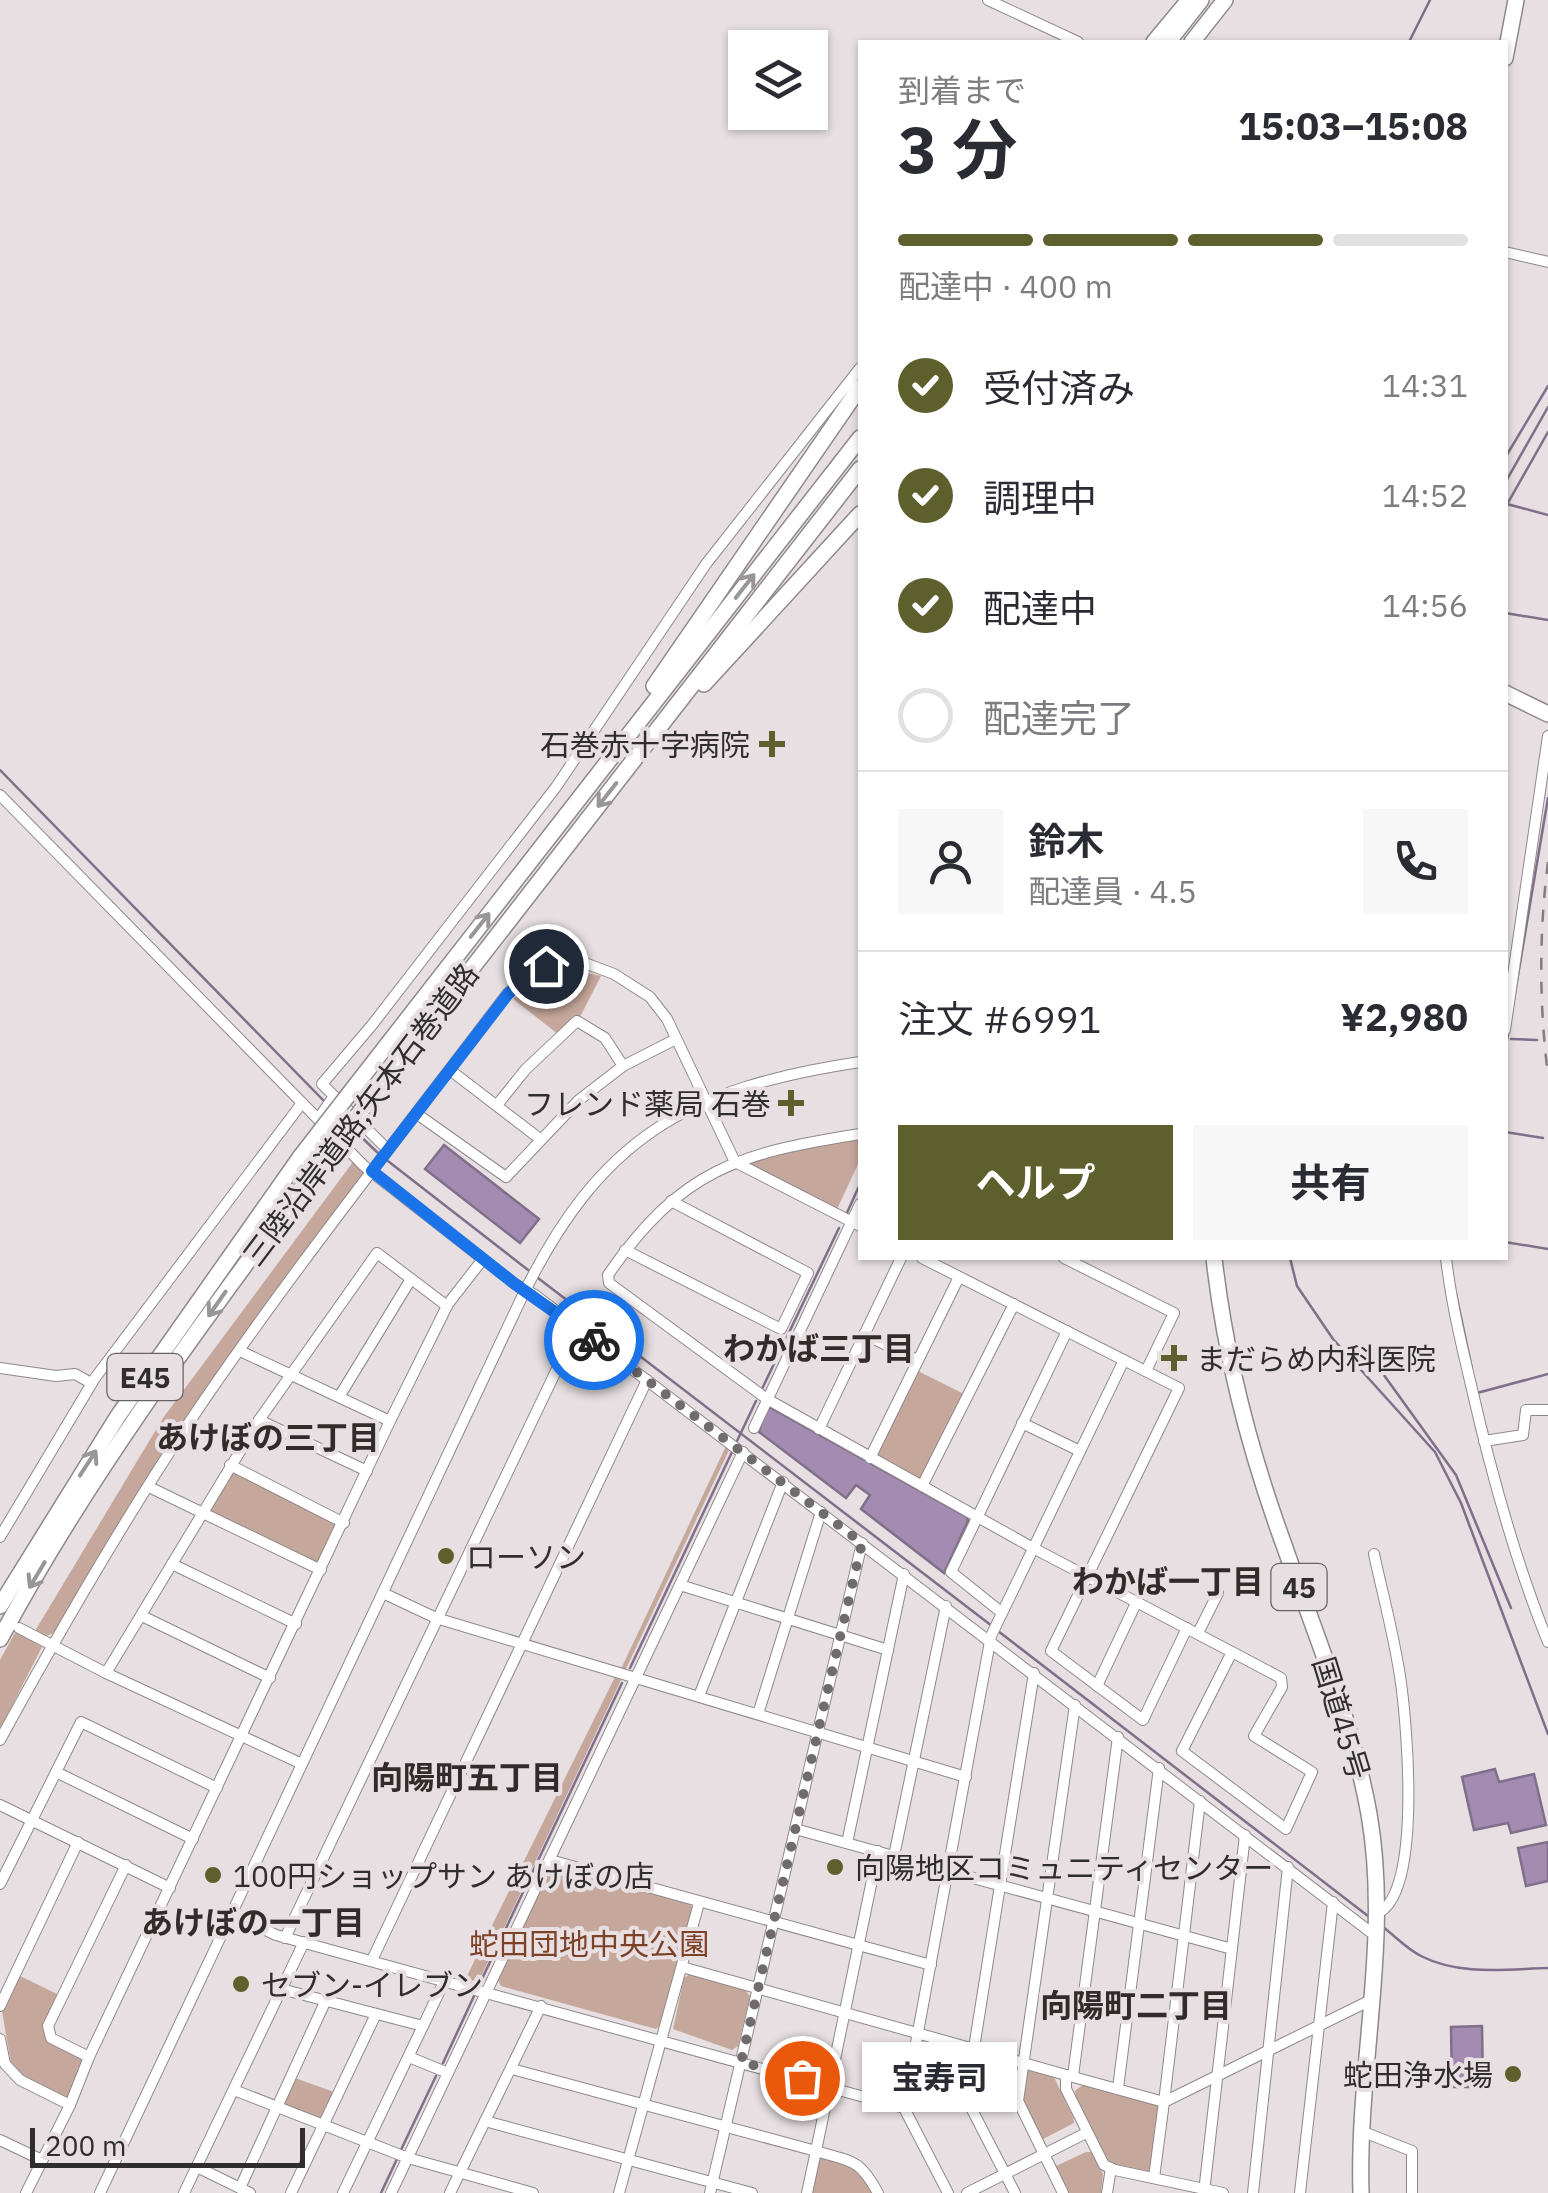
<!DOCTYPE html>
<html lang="ja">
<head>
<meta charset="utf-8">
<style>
	body { margin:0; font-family:"IBM Plex Sans","Noto Sans JP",sans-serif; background:#f7f7f7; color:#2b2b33; height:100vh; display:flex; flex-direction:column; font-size:38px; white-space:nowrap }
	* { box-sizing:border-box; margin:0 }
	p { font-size:32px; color:#7c7c81 }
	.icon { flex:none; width:55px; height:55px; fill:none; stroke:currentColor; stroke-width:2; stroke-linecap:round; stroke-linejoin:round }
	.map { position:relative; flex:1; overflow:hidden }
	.details { position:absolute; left:858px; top:40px; width:650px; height:1220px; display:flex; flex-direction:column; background:#fff; border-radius:0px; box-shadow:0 2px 8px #0004 }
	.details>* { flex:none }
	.buttons { position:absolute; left:728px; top:30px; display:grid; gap:20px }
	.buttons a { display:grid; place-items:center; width:100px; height:100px; border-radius:0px; background:#fff; box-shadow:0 2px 8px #0004; font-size:50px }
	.scale { position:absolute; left:30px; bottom:25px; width:275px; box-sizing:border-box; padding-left:10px; border:5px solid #302d2e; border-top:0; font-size:28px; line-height:35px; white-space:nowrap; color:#302d2e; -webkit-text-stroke:8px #e7dfe1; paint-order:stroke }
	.pin { position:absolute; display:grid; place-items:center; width:85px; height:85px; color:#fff; margin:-42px; border:5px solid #fff; border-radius:50%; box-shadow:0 2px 10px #0007 }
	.courier { position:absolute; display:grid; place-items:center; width:100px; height:100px; margin:-50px; border:8px solid #1a73e8; border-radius:50%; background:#fff; color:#222; box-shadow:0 2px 12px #0007 }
	.bubble { position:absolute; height:70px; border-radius:0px; background:#fff; box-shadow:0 2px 8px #0004; font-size:32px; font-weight:700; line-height:70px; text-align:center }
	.overview em { font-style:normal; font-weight:700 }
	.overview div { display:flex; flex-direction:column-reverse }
	.overview { display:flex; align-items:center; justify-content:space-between; height:170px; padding:0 40px }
	h1 { font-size:65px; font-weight:700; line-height:75px }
	.bar { display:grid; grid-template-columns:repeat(4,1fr); gap:15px 10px; align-content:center; height:120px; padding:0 40px }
	.bar i { height:12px; border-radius:8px; background:#e1e1e2 }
	.bar .active { background:#5d5f2c }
	.bar p { grid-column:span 4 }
	.line { display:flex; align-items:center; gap:25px; padding:0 40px; border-top:2px solid #e1e1e2 }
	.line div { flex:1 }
	.round { display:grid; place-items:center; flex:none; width:105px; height:105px; border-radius:0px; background:#f7f7f7 }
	ol { padding:0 40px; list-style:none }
	li { display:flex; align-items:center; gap:30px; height:110px }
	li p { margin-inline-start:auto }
	li .icon { padding:10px; border-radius:50%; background:#5d5f2c; color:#fff; stroke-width:4 }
	li:last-child { color:#7c7c81 }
	li i { width:55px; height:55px; border:5px solid #e1e1e2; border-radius:50% }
	.primary-button { display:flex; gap:20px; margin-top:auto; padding:20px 40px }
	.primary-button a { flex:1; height:115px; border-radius:0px; background:#5d5f2c; color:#fff; font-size:40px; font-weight:700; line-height:115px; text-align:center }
	.primary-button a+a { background:#f7f7f7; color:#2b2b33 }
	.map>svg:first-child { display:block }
	.green { fill:#c6a79b }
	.water { fill:#a38bb1; stroke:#806f8a; stroke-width:2.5 }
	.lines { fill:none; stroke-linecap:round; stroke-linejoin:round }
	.stream { stroke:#806f8a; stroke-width:2.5 }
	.minor-casing { stroke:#8f888a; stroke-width:12 }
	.highway-casing { stroke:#8f888a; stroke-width:18 }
	.minor { stroke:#fff; stroke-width:10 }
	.highway { stroke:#fff; stroke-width:15 }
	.rail { stroke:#827d7e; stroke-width:2.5; stroke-dasharray:12 12; stroke-linecap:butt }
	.highway-bridge-casing { stroke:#8f888a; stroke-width:18; stroke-linecap:butt }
	.highway-bridge { stroke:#fff; stroke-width:15 }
	.oneway { stroke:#989696 }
	.done { stroke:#706b6d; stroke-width:10; stroke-dasharray:0 18 }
	.route { stroke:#1a73e8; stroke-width:12 }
	.poi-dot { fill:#5d5f2c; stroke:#e7dfe1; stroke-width:4 }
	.labels { text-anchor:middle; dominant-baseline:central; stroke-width:8; stroke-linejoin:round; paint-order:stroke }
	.shield { fill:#e7dfe1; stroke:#676264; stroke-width:2.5 }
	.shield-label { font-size:28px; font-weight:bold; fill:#302d2e }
	.poi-label { font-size:30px; fill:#302d2e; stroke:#e7dfe1; text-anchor:start }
	.street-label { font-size:30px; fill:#302d2e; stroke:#e7dfe1 }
	.park-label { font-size:30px; fill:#7d4126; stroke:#e7dfe1 }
	.neighbourhood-label { font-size:32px; font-weight:bold; fill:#312b2c; stroke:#e7dfe1 }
</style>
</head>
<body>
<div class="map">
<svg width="1548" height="2193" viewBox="0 0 1548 2193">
	<rect width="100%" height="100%" fill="#e7dfe1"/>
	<g class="green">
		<path d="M573,970L601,976L581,1015L558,1034L513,999L538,979Z"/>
		<path d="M860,1137V1160L837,1209L749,1165V1161L776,1152Z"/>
		<path d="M353,1162L363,1171L362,1176L241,1341L56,1632L46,1636L35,1631L163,1418Z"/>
		<path d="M918,1371L964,1394L920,1479L879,1457L878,1453Z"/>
		<path d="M727,1444L730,1448L625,1671L621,1669Z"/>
		<path d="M230,1465L344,1523L321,1570L202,1513Z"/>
		<path d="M16,1631L42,1647L0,1729V1660Z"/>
		<path d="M615,1677L621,1680L478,1983L466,1978Z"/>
		<path d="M558,1866L690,1904L694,1910L661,2025L656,2029L501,1986L498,1980L551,1868Z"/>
		<path d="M690,1974L745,1990L750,1996L738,2046L732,2050L673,2029L684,1978Z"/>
		<path d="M18,1975L57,1994L44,2024L47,2042L81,2058L83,2063L67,2097L63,2098L23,2078L11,2063L2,2011Z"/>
		<path d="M1028,2069L1053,2075L1073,2117L1074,2123L1043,2139L1039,2138L1021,2100L1025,2071Z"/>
		<path d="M295,2078L334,2092L322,2118L285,2105L284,2100Z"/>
		<path d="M1085,2083L1156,2103L1159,2108L1152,2169L1147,2172L1112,2164L1105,2156L1076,2099L1075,2091Z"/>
		<path d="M1086,2152H1092L1103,2174L1101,2193H1068L1056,2166Z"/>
		<path d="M822,2156C851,2165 858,2165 872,2193H811L818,2158Z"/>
	</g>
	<g class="water">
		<path d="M444,1145L539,1219L520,1243L425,1169Z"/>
		<path d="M766,1408H771L967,1517L968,1521L944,1573L861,1509L870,1495L856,1485L846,1498L759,1432Z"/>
		<path d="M1495,1769L1499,1782L1534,1774L1546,1825L1511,1833L1508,1823L1474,1830L1462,1777Z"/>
		<path d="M1548,1842V1881L1526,1886L1518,1848Z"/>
		<path d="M1482,2026L1483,2087H1452L1451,2027Z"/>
	</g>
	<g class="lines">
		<g class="stream">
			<path d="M1409,42L1430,0"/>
			<path d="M1505,458L1548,386"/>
			<path d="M1505,483L1548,407"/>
			<path d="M1507,504L1548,515"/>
			<path d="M1505,508L1548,432"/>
			<path d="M1505,613L1548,620"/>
			<path d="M0,770L324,1101"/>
			<path d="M1511,1039L1537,1040"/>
			<path d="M1505,1052L1548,798"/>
			<path d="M355,1131L378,1153"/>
			<path d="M1505,1132L1543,1138"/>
			<path d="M384,1158L532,1273"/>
			<path d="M846,1215L860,1184"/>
			<path d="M1505,1242L1548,1249"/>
			<path d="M1290,1258L1297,1286L1333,1339L1435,1452L1461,1503L1548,1734"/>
			<path d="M538,1278L992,1626"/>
			<path d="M1456,1294L1472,1369"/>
			<path d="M1368,1353L1456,1475L1511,1608"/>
			<path d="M762,1389L839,1228"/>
			<path d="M1477,1393L1548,1374"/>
			<path d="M737,1441L756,1401"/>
			<path d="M998,1631L1368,1916"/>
			<path d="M630,1668L732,1452"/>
			<path d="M1383,1927C1395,1936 1407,1949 1421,1956C1460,1976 1506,1969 1548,1968"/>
			<path d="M481,1981L622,1683"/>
			<path d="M443,2063L474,1996"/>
			<path d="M400,2152L436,2076"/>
			<path d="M381,2193L397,2159"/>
		</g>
		<g class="minor-casing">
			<g id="minor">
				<path d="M988,0L1078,42"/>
				<path d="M1505,252L1548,262"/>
				<path d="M0,795L364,1166L515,1284L535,1295L1377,1937"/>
				<path d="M1505,1030L1548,736"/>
				<path d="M450,1070L540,1139"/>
				<path d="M497,1105L526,1069L577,1021L605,1038L623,1066"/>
				<path d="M417,1114L506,1177L579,1100L623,1066L676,1039"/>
				<path d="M318,1119L334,1096"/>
				<path d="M860,1134C739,1153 681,1169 608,1275L609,1283L767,1399L1033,1548L1232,1652L1182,1751L1286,1829L1312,1772L1254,1736L1282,1687L1281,1678L1232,1652"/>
				<path d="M388,1150L322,1084L372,1025L556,787L706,564L860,368"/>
				<path d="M625,1250L781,1329L808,1273L671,1201"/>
				<path d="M922,1258L1179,1388L1051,1651L1143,1720L1187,1628"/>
				<path d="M1064,1258L1174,1313L1146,1371"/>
				<path d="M1446,1258C1451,1301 1461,1343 1471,1385C1491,1473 1514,1558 1548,1642"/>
				<path d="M864,1334L917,1360"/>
				<path d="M240,1351L390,1421"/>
				<path d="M0,1368L56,1376L75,1374L91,1383"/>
				<path d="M339,1397L411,1279"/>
				<path d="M259,1420L367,1471"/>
				<path d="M1022,1423L1080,1451"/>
				<path d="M754,1428L860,1204"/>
				<path d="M819,1429L901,1258"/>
				<path d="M1484,1441L1523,1435L1526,1410H1548"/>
				<path d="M870,1458L959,1277"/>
				<path d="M230,1465L344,1523"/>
				<path d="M922,1486L1014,1304"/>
				<path d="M149,1487L321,1570"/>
				<path d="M0,1537L95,1378L302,1103"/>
				<path d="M1374,1554C1383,1596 1395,1639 1401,1683C1407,1727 1422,1893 1378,1913"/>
				<path d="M172,1564L296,1624"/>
				<path d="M680,1585L888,1650"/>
				<path d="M383,1593L436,1618L966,1777"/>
				<path d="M1001,1612L951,1572L1067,1331"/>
				<path d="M142,1616L270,1678"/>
				<path d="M19,1628L106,1673L302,1764"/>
				<path d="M1198,1633L1218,1593"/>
				<path d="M106,1673L259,1420L377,1253L447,1306"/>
				<path d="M1097,1686L1137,1601"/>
				<path d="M699,1696L783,1482"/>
				<path d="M758,1714L821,1512"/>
				<path d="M0,1740C58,1634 119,1528 186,1427C286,1278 399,1137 507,994L530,974L546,966L582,962L614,974L650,997L667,1019L735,1162L860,1226"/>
				<path d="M56,1772L193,1839"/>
				<path d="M0,1805L170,1888"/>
				<path d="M795,1829L1232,1949"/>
				<path d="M847,1843L904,1574"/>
				<path d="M894,1856L946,1606"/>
				<path d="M550,1860L931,1965"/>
				<path d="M0,1884L81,1722L217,1788"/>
				<path d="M232,1914L276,1935L904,2108L948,2193"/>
				<path d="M285,1938L577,1327"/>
				<path d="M372,1960L647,1380"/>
				<path d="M682,1967L1066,2075V2089L1104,2165L1115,2170L1223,2193"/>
				<path d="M281,1989L423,2026"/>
				<path d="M0,2006L78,1842"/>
				<path d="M0,2039L5,2064L20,2080L70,2105"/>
				<path d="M89,2057L51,2038L48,2026L126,1865"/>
				<path d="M409,2057L448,2073"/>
				<path d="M512,2069L816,2151L878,1851"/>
				<path d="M1066,2075L1164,2102L1200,1801"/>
				<path d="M1073,2076L1118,1737"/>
				<path d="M1118,2088L1159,1768"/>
				<path d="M234,2090L408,2158L533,2193"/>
				<path d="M904,2108L991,1636L1124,1360"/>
				<path d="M485,2121L752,2193"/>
				<path d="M1361,2131L1412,2151V2193"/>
				<path d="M0,2140L42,2160"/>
				<path d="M197,2167L250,2193"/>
				<path d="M1154,2178L1164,2102L1373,1999"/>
				<path d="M240,2188L326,2000"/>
				<path d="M1204,2192L1245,1835"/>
				<path d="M26,2193L70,2105L89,2057L390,1421L448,1304L483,1259"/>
				<path d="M100,2193L521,1299C599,1138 686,1088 860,1062"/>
				<path d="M184,2193L304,1942"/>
				<path d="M291,2193L376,2014"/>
				<path d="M343,2193L445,1980"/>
				<path d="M391,2193L743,1452"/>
				<path d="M450,2193L541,2006"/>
				<path d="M619,2193L699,1903"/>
				<path d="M710,2193L862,1543"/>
				<path d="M807,2193L816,2151C852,2162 859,2158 878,2193"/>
				<path d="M967,2193L1086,2133"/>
				<path d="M1015,2193L966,2098L1034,1673"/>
				<path d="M1063,2193L1018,2101L1075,1705"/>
				<path d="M1107,2193L1111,2168"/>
				<path d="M1253,2193L1288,1867"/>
				<path d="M1300,2193L1333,1902"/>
			</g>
		</g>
		<g class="highway-casing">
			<g id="highway">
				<path d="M1154,42L1189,0"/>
				<path d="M1168,42L1201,0"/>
				<path d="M1192,42L1225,0"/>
				<path d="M1505,58L1516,0"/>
				<path d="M704,684L860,514"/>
				<path d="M654,686L860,387"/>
				<path d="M1505,693L1548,714"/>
				<path d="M356,1085L860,438"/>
				<path d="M371,1098L860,469"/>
				<path d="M1214,1258C1225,1356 1250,1452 1284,1545C1315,1634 1352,1720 1369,1814C1391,1940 1357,2066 1361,2193"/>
				<path d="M0,1606L118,1416L301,1156"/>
				<path d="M0,1639C89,1473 204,1320 316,1169"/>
			</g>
		</g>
		<use href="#minor" class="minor"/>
		<use href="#highway" class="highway"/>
		<path class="rail" d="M1548,862C1539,932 1539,1004 1548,1075"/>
		<g class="highway-bridge-casing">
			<g id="highway-bridge">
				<path d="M301,1156L356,1085"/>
				<path d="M316,1169L371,1098"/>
			</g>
		</g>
		<use href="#highway-bridge" class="highway-bridge"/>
	</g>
	<defs><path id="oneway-shaft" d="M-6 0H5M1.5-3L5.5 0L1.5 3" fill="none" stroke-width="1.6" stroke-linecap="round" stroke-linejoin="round" transform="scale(2.5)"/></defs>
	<g class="oneway">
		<use href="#oneway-shaft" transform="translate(745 586) rotate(-52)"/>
		<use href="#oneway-shaft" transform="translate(607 795) rotate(128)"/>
		<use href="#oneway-shaft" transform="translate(480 925) rotate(-52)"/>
		<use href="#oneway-shaft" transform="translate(217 1304) rotate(125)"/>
		<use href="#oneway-shaft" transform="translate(88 1463) rotate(-57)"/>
		<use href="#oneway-shaft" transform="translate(37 1575) rotate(121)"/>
	</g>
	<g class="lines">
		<path class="done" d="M594,1340L862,1543L741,2062L802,2078"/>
		<path class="route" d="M546,966L530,974L508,994L372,1171L515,1284L594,1340"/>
	</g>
	<g class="poi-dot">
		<path d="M767 729h10v10h10v10h-10v10h-10v-10h-10v-10h10z"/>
		<path d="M786 1088h10v10h10v10h-10v10h-10v-10h-10v-10h10z"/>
		<path d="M1169 1343h10v10h10v10h-10v10h-10v-10h-10v-10h10z"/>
		<circle cx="446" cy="1556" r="10"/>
		<circle cx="835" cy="1867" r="10"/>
		<circle cx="213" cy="1875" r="10"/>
		<circle cx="241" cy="1984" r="10"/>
		<circle cx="1513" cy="2074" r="10"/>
	</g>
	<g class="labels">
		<g class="shield">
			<rect x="107.5" y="1354" width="75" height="46" rx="8"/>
			<rect x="1271.5" y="1564" width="55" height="46" rx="8"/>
		</g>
		<g class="shield-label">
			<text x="145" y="1377">E45</text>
			<text x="1299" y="1587">45</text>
		</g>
		<g class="poi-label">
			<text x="750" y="744" text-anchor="end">石巻赤十字病院</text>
			<text x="771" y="1103" text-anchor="end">フレンド薬局 石巻</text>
			<text x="1196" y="1358">まだらめ内科医院</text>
			<text x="466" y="1556">ローソン</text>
			<text x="855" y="1867">向陽地区コミュニティセンター</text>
			<text x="233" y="1875">100円ショップサン あけぼの店</text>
			<text x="261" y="1984">セブン-イレブン</text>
			<text x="1493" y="2074" text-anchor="end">蛇田浄水場</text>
		</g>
		<g class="street-label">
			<text transform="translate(360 1114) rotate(-53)">三陸沿岸道路;矢本石巻道路</text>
			<text transform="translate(1342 1718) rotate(73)">国道45号</text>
		</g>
		<g class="park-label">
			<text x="589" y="1943">蛇田団地中央公園</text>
		</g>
		<g class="neighbourhood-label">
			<text x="819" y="1348">わかば三丁目</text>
			<text x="268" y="1437">あけぼの三丁目</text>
			<text x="1168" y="1581">わかば一丁目</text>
			<text x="467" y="1777">向陽町五丁目</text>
			<text x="253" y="1922">あけぼの一丁目</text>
			<text x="1136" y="2005">向陽町二丁目</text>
		</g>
	</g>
</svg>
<div class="buttons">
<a><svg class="icon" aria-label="layers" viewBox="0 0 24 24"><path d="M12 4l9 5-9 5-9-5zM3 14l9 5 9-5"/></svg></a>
</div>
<div class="scale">200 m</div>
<div class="pin" style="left:802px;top:2078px;background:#ea580c"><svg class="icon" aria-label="bag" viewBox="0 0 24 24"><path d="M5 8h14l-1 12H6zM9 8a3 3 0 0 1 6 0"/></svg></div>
<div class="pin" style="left:546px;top:966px;background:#1f2937"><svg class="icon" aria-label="home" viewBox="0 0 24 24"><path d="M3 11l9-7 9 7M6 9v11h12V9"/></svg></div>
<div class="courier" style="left:594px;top:1340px"><svg class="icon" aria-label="bike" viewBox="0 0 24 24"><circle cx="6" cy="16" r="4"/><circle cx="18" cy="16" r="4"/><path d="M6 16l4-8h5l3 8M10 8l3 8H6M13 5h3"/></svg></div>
<div class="bubble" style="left:862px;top:2042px;width:155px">宝寿司</div>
<section class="details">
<div class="overview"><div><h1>3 分</h1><p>到着まで</p></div><em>15:03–15:08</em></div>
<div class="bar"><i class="active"></i><i class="active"></i><i class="active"></i><i></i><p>配達中 · 400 m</p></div>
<ol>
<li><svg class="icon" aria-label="check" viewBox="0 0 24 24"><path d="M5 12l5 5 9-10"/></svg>受付済み<p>14:31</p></li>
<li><svg class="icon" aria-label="check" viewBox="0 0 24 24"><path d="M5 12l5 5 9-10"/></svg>調理中<p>14:52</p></li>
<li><svg class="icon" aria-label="check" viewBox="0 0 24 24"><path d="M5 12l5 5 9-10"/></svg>配達中<p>14:56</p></li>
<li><i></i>配達完了</li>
</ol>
<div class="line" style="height:180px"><a class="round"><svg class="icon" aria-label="person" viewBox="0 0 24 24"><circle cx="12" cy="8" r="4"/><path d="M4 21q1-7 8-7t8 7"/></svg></a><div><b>鈴木</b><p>配達員 · 4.5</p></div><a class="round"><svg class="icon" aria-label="phone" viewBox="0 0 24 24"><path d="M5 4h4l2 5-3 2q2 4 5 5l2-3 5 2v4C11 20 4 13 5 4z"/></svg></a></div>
<div class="line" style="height:130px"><div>注文 #6991</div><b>¥2,980</b></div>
<div class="primary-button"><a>ヘルプ</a><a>共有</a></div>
</section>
</div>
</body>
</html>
